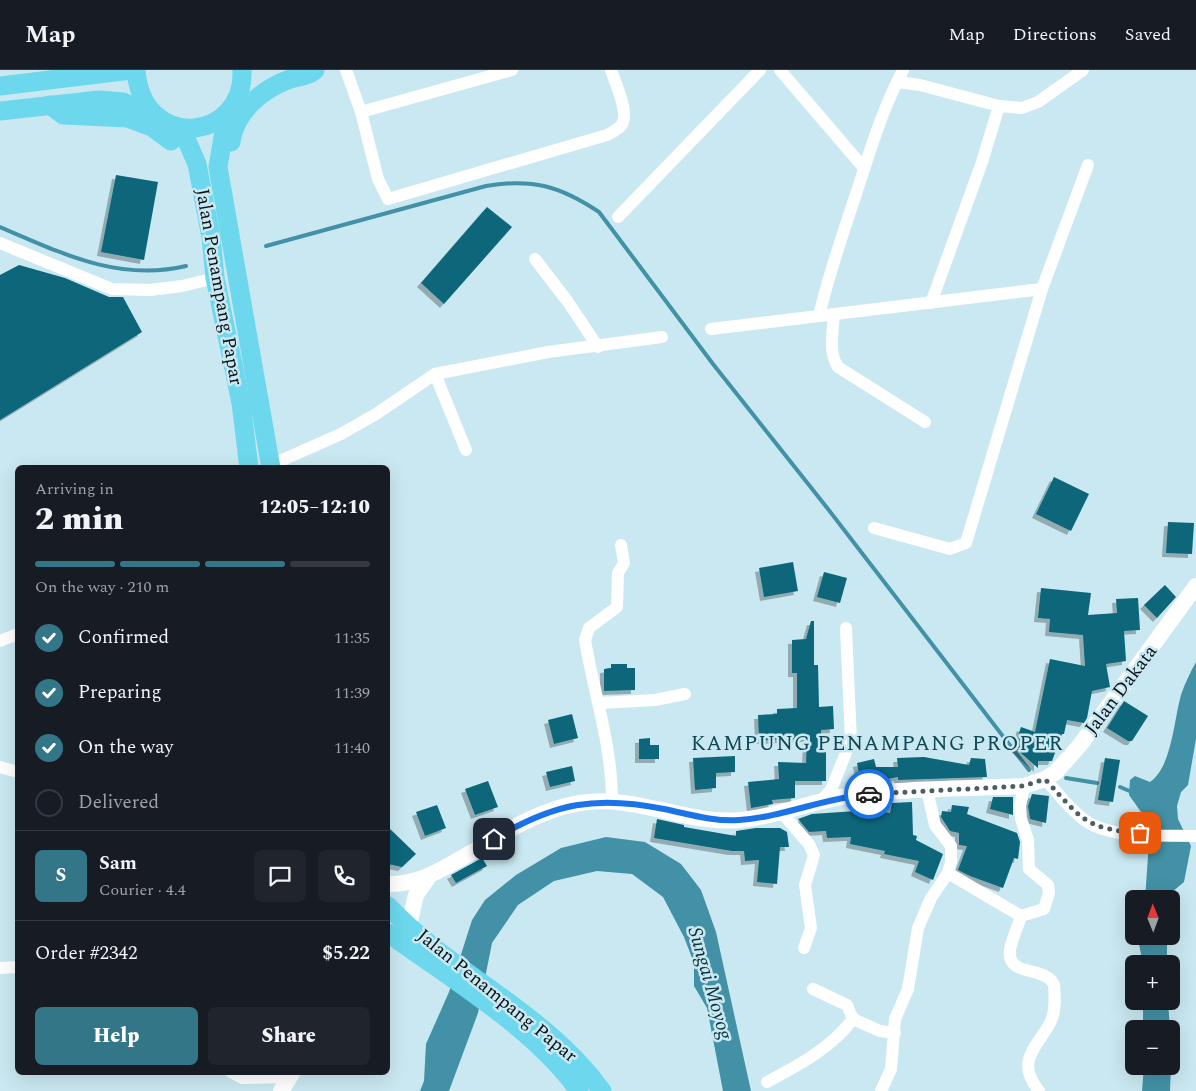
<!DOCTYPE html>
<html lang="en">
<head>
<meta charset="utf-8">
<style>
	body { margin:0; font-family:Spectral,serif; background:#20242c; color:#f1f3f6; height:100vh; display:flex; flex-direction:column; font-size:19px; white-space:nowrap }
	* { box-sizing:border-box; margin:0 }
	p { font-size:16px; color:#9ea1a6 }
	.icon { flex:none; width:28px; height:28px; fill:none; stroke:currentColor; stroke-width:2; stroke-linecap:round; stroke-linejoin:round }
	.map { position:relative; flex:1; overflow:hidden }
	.drawer { position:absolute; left:15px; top:395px; width:375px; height:610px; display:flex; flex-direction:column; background:#171b24; border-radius:8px; box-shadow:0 5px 20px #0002 }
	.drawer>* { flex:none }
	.needle { width:32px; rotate:359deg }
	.buttons { position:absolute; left:1125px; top:820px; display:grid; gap:10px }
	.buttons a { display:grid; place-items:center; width:55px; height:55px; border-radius:8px; background:#171b24; box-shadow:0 5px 20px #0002; font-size:25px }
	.pin { position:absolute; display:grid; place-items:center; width:42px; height:42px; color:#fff; margin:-21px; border-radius:10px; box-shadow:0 2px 8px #0006 }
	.courier { position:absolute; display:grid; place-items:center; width:50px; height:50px; margin:-25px; border:4px solid #1a73e8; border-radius:50%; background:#fff; color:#222; box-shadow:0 1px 6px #0007 }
	.head em { font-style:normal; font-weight:800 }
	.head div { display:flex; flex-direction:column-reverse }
	.head { display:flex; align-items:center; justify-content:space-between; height:85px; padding:0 20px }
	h1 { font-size:32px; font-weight:800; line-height:38px }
	.bar { display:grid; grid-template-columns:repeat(4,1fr); gap:8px 5px; align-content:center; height:60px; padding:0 20px }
	.bar i { height:6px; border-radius:4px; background:#363941 }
	.bar .current { background:#337687 }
	.bar p { grid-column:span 4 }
	.line { display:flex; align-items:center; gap:12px; padding:0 20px; border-top:1px solid #363941 }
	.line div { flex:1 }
	.round { display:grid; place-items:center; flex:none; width:52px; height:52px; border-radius:8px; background:#20242c }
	ol { padding:0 20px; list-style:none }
	li { display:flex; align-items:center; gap:15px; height:55px }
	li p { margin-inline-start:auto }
	li .icon { padding:5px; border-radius:50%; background:#337687; color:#fff; stroke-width:4 }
	li:last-child { color:#9ea1a6 }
	li i { width:28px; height:28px; border:2px solid #363941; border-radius:50% }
	.primary-button { display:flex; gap:10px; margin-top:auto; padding:10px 20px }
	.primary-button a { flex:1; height:58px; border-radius:8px; background:#337687; color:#fff; font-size:20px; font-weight:800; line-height:58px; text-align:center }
	.primary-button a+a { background:#20242c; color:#f1f3f6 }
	header { display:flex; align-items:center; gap:30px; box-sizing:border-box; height:70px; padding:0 25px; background:#171b24; border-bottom:1px solid #363941 }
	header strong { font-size:24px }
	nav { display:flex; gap:28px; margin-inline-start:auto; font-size:18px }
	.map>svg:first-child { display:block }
	.water { fill:#4391a6 }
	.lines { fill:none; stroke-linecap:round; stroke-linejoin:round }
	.stream { stroke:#4391a6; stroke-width:4 }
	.building { fill:#09667a; filter:url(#shadow) }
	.street { stroke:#fff; stroke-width:12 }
	.secondary { stroke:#fff; stroke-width:16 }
	.primary { stroke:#6dd8ed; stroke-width:19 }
	.done { stroke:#4c5e63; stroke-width:5; stroke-dasharray:0 9 }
	.route { stroke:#1a73e8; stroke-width:6 }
	.labels { text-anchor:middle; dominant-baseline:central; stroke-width:5; stroke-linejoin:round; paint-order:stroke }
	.street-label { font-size:19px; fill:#081316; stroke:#cae8f1 }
	.water-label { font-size:20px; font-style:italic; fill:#093039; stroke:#cae8f1 }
	.quarter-label { font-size:21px; letter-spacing:1px; fill:#0e4755; stroke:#cae8f1 }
</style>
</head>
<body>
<header>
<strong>Map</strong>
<nav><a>Map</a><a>Directions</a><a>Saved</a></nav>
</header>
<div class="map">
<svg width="1196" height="1021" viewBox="0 0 1196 1021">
	<defs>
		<filter id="shadow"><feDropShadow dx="-4" dy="4" stdDeviation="0" flood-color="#0004"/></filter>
	</defs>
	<rect width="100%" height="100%" fill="#cae8f1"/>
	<g class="water">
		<path d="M1196,592V669L1188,715L1181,722L1177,736L1178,749L1191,776L1184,812L1172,822L1171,829H1145L1149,772L1146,749L1129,725L1130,710L1135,706L1150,712C1172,697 1174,649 1181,625C1185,613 1190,603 1196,592Z"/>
		<path d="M606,767L645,772L681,794L701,820L716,862L751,1021H723L707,938L694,916V893L684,867L663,827L632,804L597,801L554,811L518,835L492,873L478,943L449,1021H420L424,1011L426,974L449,922L472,850L485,830L516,805L561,778Z"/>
		<path d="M1140,866H1167V894H1143L1139,874Z"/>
		<path d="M1143,931H1168L1170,959H1143Z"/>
		<path d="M1144,996H1171L1170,1021H1142Z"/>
	</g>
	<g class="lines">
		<g class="stream">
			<path d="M0,157C61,183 118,212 186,196"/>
			<path d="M266,176L486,116C532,108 560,116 599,142L713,294L828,439L1029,700"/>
			<path d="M1066,708L1097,713"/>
			<path d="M1120,717L1132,722"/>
		</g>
	</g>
	<g class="building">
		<path d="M116,105L158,112L144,190L101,182Z"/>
		<path d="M487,137L512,157L444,234L421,213Z"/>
		<path d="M19,195L65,208L109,227H123L142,262L0,350V205Z"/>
		<path d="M1054,407L1089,424L1071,461L1036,444Z"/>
		<path d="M1168,452L1194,453L1192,484L1166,483Z"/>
		<path d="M793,492L798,521L764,527L759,498Z"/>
		<path d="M824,502L847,508L840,533L817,527Z"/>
		<path d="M1165,515L1176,527L1157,548L1144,535Z"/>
		<path d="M1041,518L1091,523L1088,545L1117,543L1116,529L1138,528L1140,560L1124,561L1126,591L1106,594L1110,617L1092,621L1087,648L1084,653L1067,650L1064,664H1062L1052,691H1038V698L1014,677L1021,657L1035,662L1050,589L1085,596L1083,565L1049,562L1050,549L1038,548Z"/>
		<path d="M811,551H814V595H818L819,637L833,636L834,659L821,660L822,681H826V711H795V728L772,730L773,734L751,738L748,712L779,709L778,692L806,693L807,668L759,670L758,645L777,644V639L797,638V603H792V570L806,569Z"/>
		<path d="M611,594H627V598H635V620L604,621V599L611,598Z"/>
		<path d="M1124,631L1148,646L1132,671H1128L1107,658Z"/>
		<path d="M572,644L578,668L554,674L548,650Z"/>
		<path d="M650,668V675H659V689H639V669Z"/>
		<path d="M735,686V702L716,703V718L695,720L693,688Z"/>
		<path d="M924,687L969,695L971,688L985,689L987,707L898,710V707L861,714L857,693L874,689L876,697H898L897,688Z"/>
		<path d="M1105,688L1120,690L1113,732L1098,730Z"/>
		<path d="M572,696L575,711L550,717L546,702Z"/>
		<path d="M488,711L498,737L475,745L465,719Z"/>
		<path d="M1032,724L1049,726L1046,753L1030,749L1028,736Z"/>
		<path d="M993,727H1013V745L990,739Z"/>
		<path d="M912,732L913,765L917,766L916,770L943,784L933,810L915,802L919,791L884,784L885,781L850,774L851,767L827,768L826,761L809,762L798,749L812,744L856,741L857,737L890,743L892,733Z"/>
		<path d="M437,735L446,758L425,766L416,742Z"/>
		<path d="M952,735L969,737L967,744L1017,763L1020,772L1018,789L1014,788L1003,818L970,806L958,800L967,776L959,775V763L950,761L941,747L942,741L951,742Z"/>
		<path d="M657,749L684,755V757L736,766V761L756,758H780L787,762L789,777H780L777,814L757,812L759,790L745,791L744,781H732L654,768Z"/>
		<path d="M388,757L416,784L402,797L388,794Z"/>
		<path d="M482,788L487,796L456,813L451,805Z"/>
	</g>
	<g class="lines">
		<g class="street">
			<path d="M346,0L361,42L378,109L388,129L607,65C613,62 621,58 623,52C628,40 615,12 611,0"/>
			<path d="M780,0L864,98"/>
			<path d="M897,12L903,0"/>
			<path d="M999,36L1022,38L1038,32L1083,0"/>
			<path d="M361,42L512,0"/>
			<path d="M618,147L760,0"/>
			<path d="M0,173L112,219L150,220L182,216L215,208"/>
			<path d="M535,189L568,232L598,277"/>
			<path d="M834,244C833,262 828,282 838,297L925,352"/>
			<path d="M819,246C829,203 843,163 857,121C869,84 880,47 897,12L920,15L999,36L982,92L931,233"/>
			<path d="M711,259L1042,219"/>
			<path d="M435,304L466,380"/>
			<path d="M271,395L341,364L376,344L435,304L548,282L662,267"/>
			<path d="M874,458L950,479L966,473L1042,219L1088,95"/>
			<path d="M0,571L18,564"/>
			<path d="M599,633L655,630L685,624"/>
			<path d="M0,697L18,702"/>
			<path d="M1045,709C1058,723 1070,740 1086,751C1111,769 1166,765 1196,766"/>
			<path d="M612,731C612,675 594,624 585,570L589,558L617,537L618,503L624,493L621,475"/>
			<path d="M820,732L831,720L851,670L846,558"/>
			<path d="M782,743L809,774L814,785L805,815L811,858L804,878"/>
			<path d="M948,803L1021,846L1044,839L1049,823L1048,815L1029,799L1028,770L1021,749L1020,736L1024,716"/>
			<path d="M1021,846C1018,857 1012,868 1010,880C1006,908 1046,895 1054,915C1055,927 1056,942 1050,953C1036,979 1015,991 1039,1021"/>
			<path d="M0,898L18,897"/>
			<path d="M813,919L847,935L853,949"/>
			<path d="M231,1002L242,1008L290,1007"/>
			<path d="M767,1012C799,995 830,979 853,949L880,961L895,963"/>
			<path d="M881,1021L891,999L895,949L908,919L918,858L931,828L948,803L951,792V776L935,755L927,720"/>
		</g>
		<g class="secondary">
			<path d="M388,814C421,815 445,797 474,781C506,761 542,739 580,733C636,724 687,755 740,750C777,747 811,731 847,726C905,718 965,719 1024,716L1045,709L1056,702L1080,675L1196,516"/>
			<path d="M409,855L416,825L428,808"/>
			<path d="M281,1021L293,1002"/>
		</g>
		<g class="primary">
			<path d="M136,0C142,83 245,72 242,0"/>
			<path d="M0,16L131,0"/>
			<path d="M50,35L63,45L128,48L152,57L171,71"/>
			<path d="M0,41L99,30L123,32L152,45"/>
			<path d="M227,43L218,97L271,398"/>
			<path d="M161,51L187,71L197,94L211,167L215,208L241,333L249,398"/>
			<path d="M231,72C235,42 262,19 290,9C298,7 309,6 315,0"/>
			<path d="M388,836C453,905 545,942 602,1021"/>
			<path d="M388,863C450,908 534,958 579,1021"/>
		</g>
	</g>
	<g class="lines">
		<path class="done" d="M869,724L1024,716L1045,709C1081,748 1084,759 1140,763"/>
		<path class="route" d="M494,769C554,733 596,725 664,739C688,744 715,752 739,750C783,747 824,728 869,724"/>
	</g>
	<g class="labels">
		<g class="street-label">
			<text transform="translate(219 217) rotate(80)">Jalan Penampang Papar</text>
			<text transform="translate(1121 620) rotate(-53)">Jalan Dakata</text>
			<text transform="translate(497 926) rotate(39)">Jalan Penampang Papar</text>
		</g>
		<g class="water-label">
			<text transform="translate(710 913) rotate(74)">Sungai Moyog</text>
		</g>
		<g class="quarter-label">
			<text x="877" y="674">KAMPUNG PENAMPANG PROPER</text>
		</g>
	</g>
</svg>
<div class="buttons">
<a><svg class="needle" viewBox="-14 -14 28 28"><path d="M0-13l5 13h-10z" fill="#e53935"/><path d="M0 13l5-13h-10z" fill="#9ea1a6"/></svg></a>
<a>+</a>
<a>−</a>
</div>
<div class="pin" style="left:1140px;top:763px;background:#ea580c"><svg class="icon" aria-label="bag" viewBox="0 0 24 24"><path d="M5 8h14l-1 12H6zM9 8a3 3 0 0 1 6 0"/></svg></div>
<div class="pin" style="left:494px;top:769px;background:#1f2937"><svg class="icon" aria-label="home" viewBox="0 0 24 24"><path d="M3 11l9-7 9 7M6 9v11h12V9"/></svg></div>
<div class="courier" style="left:869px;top:724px"><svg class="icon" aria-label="car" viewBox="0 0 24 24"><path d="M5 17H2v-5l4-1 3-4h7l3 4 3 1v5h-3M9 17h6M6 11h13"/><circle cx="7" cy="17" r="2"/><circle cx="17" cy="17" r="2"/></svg></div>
<section class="drawer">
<div class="head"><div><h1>2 min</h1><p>Arriving in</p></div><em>12:05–12:10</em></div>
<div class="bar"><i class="current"></i><i class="current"></i><i class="current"></i><i></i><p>On the way · 210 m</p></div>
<ol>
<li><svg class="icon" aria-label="check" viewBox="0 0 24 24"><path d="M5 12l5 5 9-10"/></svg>Confirmed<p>11:35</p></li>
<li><svg class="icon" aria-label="check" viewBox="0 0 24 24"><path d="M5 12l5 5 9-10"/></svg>Preparing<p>11:39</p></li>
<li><svg class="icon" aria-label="check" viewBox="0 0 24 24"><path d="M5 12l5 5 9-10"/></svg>On the way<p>11:40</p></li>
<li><i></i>Delivered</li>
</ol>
<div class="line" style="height:90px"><b class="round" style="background:#337687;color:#fff">S</b><div><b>Sam</b><p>Courier · 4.4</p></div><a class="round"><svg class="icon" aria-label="chat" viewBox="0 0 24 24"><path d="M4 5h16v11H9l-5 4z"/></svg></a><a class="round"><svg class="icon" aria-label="phone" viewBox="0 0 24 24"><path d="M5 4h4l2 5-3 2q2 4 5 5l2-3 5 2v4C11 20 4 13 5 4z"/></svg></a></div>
<div class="line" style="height:65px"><div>Order #2342</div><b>$5.22</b></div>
<div class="primary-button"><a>Help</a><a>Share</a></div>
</section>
</div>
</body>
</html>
